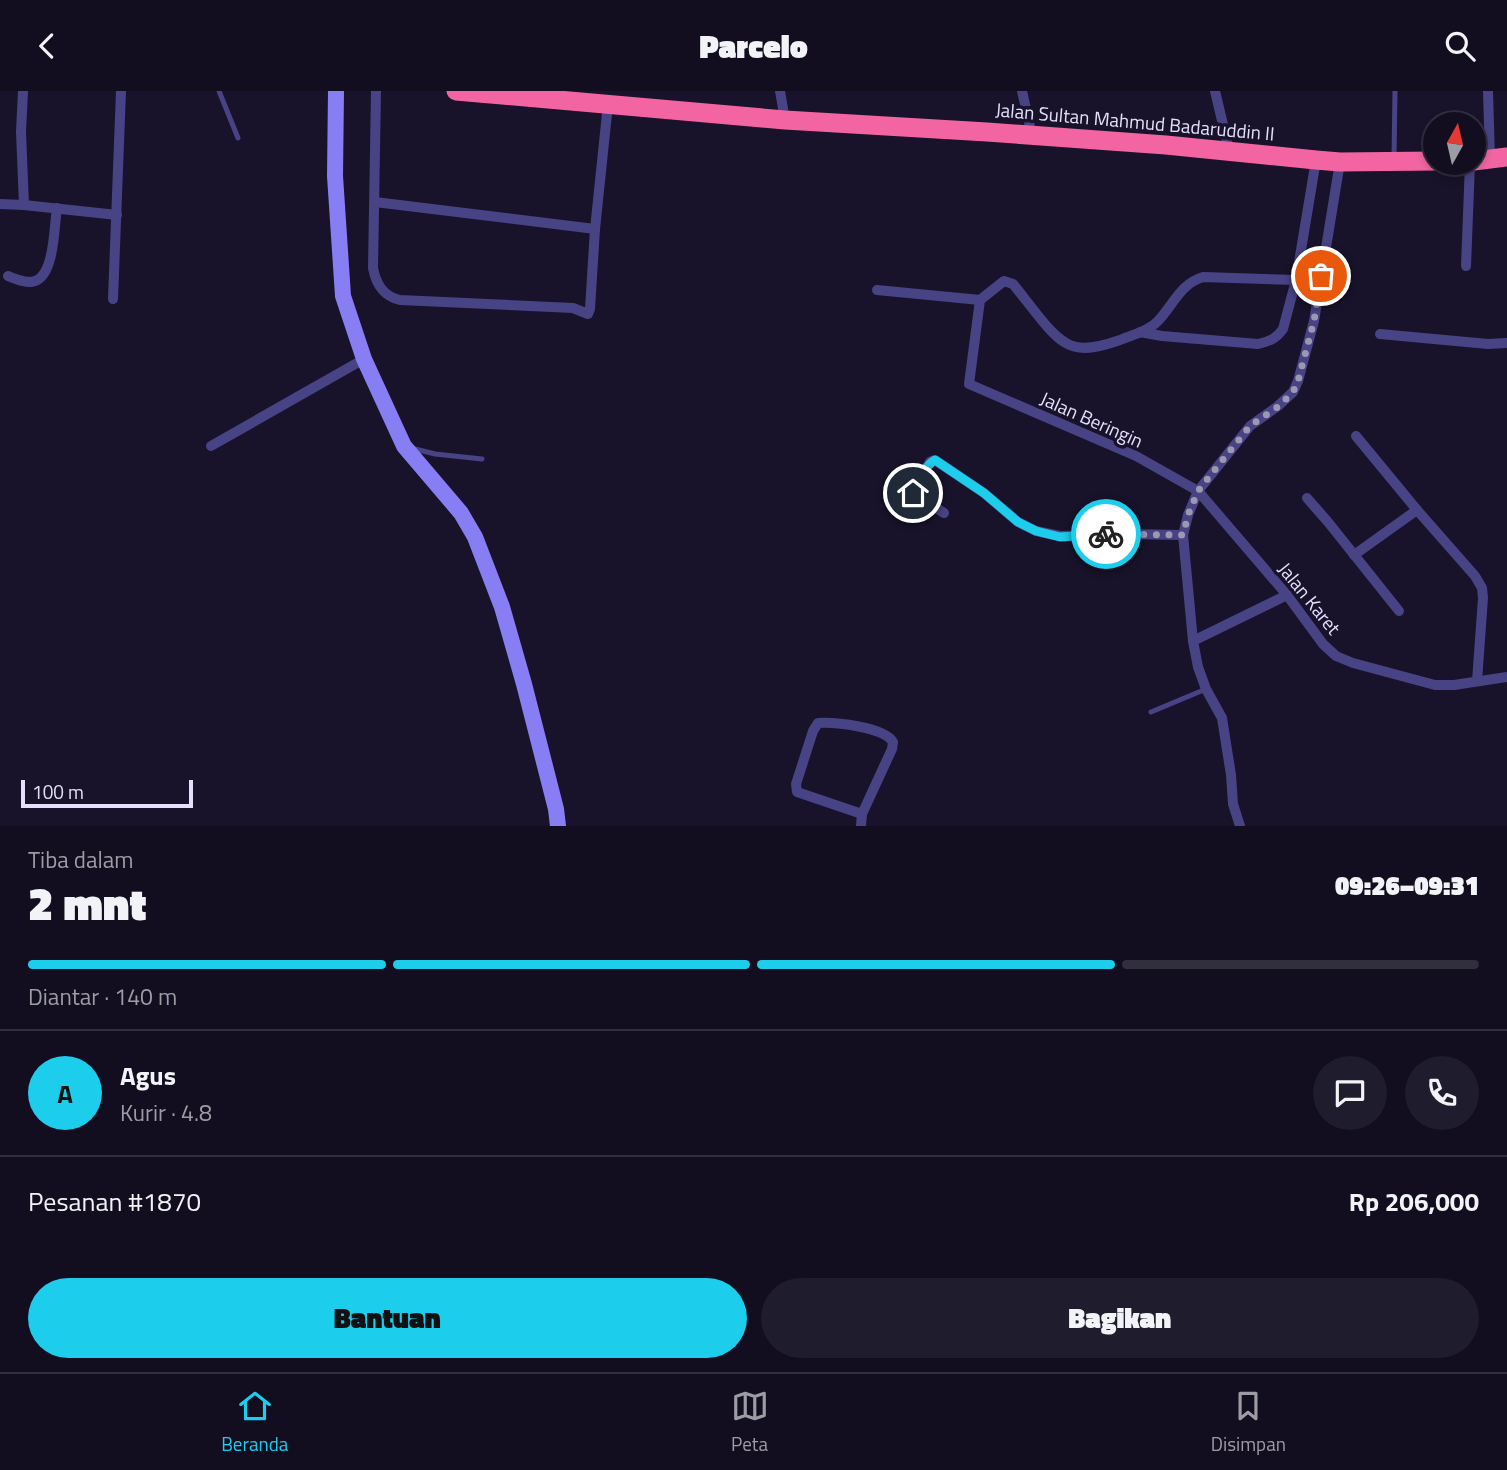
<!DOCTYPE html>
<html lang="id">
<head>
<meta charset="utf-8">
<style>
	body { margin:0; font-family:"Titillium Web",sans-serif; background:#1f1c2d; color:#f1f3f6; height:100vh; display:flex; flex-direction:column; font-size:26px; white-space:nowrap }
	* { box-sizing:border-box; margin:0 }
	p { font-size:23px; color:#9c9ca5 }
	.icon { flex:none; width:38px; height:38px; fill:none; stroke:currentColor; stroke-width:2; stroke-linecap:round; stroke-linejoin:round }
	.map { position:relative; height:735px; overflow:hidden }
	.drawer { display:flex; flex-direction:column; background:#120e20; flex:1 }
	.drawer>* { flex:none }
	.needle { width:46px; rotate:8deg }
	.buttons { position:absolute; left:1423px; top:21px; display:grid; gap:14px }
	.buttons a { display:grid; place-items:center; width:63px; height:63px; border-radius:50%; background:#120e20; box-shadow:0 4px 10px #0003,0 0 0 2px #312e3e; font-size:35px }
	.scale { position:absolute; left:21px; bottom:18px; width:172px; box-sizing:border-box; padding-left:7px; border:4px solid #e4dffc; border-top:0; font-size:19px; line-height:24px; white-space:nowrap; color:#e4dffc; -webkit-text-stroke:5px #18132a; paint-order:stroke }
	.pin { position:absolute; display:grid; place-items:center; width:60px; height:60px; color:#fff; margin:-30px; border:4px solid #fff; border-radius:50%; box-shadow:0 2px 7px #0007 }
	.courier { position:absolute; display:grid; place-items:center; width:70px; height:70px; margin:-35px; border:5px solid #1ccdec; border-radius:50%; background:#fff; color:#222; box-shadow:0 2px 9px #0007 }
	.headline em { font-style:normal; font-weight:800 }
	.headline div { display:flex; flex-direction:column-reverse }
	.headline { display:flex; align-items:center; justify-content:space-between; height:119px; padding:0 28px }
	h1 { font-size:46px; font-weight:800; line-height:52px }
	.bar { display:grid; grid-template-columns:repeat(4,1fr); gap:10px 7px; align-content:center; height:84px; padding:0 28px }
	.bar i { height:9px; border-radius:5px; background:#312e3e }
	.bar .selected { background:#1ccdec }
	.bar p { grid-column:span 4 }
	.line { display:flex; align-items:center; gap:18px; padding:0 28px; border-top:2px solid #312e3e }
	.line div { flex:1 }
	.round { display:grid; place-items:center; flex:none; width:74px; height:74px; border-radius:37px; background:#1f1c2d }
	.action { display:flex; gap:14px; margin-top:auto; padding:14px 28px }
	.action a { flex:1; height:80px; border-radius:42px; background:#1ccdec; color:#111; font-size:28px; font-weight:800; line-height:80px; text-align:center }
	.action a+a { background:#1f1c2d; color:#f1f3f6 }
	header { display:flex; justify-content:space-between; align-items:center; height:91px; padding:0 28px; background:#120e20; font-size:32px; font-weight:800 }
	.dock { display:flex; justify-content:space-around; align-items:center; height:98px; border-top:2px solid #312e3e; background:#120e20; font-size:19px; color:#9c9ca5 }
	.dock a { display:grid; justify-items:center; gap:4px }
	.dock .selected { color:#1ccdec }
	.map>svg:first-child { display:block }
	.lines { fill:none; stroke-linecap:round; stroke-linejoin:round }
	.lane { stroke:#484385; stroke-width:5 }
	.street { stroke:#484385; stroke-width:10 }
	.secondary { stroke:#877ef4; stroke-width:16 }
	.highway { stroke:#f265a2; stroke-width:19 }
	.done { stroke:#9d98b2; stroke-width:7; stroke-dasharray:0 12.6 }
	.route { stroke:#1ccdec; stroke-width:9 }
	.labels { text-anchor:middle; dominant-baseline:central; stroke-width:7; stroke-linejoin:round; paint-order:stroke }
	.street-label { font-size:19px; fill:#e4dffc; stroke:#18132a }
</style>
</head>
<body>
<header><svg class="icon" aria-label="back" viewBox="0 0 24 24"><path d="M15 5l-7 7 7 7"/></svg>Parcelo<svg class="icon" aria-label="search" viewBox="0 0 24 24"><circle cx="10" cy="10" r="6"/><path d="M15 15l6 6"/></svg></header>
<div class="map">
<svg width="1507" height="735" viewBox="0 0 1507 735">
	<rect width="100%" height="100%" fill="#18132a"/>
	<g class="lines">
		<g class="lane">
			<path d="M219,0L238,47"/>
			<path d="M1394,67L1395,0"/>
			<path d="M411,357L435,363L482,368"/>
			<path d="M1151,621L1206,598"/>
		</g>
		<g class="street">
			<path d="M23,0L21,41L24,114"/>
			<path d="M376,0L373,177C376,193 383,205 400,209L573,217L588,223L590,218L595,138L608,13"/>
			<path d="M780,0L785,29"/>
			<path d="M1022,0L1032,45"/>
			<path d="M1215,0L1229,59"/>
			<path d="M1488,0L1490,68"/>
			<path d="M375,111L595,138"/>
			<path d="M0,113L24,114L117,124"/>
			<path d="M1466,175L1470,72"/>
			<path d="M8,185C16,188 27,193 35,190C55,183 54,134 57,117"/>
			<path d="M1296,189L1203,186C1180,193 1174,213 1158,230C1149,240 1132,244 1120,249C1080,263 1066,260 1040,227C1031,216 1022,204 1013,193L1004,190L980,209L969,293L1136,365L1198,400L1287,504L1323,553L1336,565L1353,572L1435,594H1454L1507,586"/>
			<path d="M877,199L980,209"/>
			<path d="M113,208L121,0"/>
			<path d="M1140,241L1162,245L1258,253C1270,250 1276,248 1283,238L1296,189L1316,69"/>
			<path d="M1380,243L1488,253L1507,252"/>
			<path d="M1356,345L1417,419L1475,485L1482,497L1483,507L1477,590"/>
			<path d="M211,355L364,268"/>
			<path d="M913,402L944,422"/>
			<path d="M1307,407L1328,431L1399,520"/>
			<path d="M902,424L926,378L930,371L935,369L984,402L1018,431L1036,440L1060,445L1124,443L1183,444"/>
			<path d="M1354,464L1417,419"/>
			<path d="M1193,550L1287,504"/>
			<path d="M861,735L862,723L892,658L893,651C884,636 835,631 818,632L813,640L796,693L797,701L862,723"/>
			<path d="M1240,735L1233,713L1231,684L1222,627L1206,598L1198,576L1193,550L1183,444L1188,424L1198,400L1250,335L1278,315L1293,301L1298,290L1314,230L1340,71"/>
		</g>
		<path class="secondary" d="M336,0L335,85L343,205L364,268L404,355L461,422L475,446L502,516L524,593L556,718L558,735"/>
		<g class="highway">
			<path d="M456,0L785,29L987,41L1166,54L1316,69L1340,71L1435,70"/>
			<path d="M1474,70L1507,66"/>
		</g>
	</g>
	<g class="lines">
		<path class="done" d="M1106,443L1183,444L1188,424L1198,400L1217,376L1250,335L1279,315L1293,301L1298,290L1314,230L1321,185"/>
		<path class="route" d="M913,402C919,391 924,375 935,369L984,402L1018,431L1036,440L1060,446L1106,443"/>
	</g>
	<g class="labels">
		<g class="street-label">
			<text transform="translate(1135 30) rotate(5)">Jalan Sultan Mahmud Badaruddin II</text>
			<text transform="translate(1092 328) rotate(24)">Jalan Beringin</text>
			<text transform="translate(1310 507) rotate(51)">Jalan Karet</text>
		</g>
	</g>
</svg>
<div class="buttons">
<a><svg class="needle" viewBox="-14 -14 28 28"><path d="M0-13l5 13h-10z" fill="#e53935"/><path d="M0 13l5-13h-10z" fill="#9c9ca5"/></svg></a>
</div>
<div class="scale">100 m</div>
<div class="pin" style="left:1321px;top:185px;background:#ea580c"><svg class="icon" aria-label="bag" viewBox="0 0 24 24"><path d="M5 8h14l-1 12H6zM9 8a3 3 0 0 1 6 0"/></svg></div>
<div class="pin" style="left:913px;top:402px;background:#1f2937"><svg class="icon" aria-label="home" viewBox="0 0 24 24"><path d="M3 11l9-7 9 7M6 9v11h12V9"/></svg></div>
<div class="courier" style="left:1106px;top:443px"><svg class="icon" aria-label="bike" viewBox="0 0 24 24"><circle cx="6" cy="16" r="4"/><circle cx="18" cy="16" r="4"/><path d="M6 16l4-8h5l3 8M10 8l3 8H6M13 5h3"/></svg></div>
</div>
<section class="drawer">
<div class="headline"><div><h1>2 mnt</h1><p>Tiba dalam</p></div><em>09:26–09:31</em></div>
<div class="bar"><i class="selected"></i><i class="selected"></i><i class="selected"></i><i></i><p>Diantar · 140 m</p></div>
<div class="line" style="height:126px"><b class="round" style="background:#1ccdec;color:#111">A</b><div><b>Agus</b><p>Kurir · 4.8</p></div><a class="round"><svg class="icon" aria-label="chat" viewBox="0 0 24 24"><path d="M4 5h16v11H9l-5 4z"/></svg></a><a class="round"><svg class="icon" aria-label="phone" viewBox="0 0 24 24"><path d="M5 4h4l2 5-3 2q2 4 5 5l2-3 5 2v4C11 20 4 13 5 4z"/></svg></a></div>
<div class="line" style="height:91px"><div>Pesanan #1870</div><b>Rp 206,000</b></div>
<div class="action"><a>Bantuan</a><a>Bagikan</a></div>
</section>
<nav class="dock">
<a class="selected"><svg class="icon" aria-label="home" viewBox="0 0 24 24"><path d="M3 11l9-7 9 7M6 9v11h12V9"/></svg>Beranda</a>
<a><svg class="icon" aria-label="map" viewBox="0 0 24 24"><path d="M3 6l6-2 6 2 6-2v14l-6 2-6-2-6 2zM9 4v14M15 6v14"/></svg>Peta</a>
<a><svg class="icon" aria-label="saved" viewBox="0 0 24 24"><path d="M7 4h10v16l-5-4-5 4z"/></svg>Disimpan</a>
</nav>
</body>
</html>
